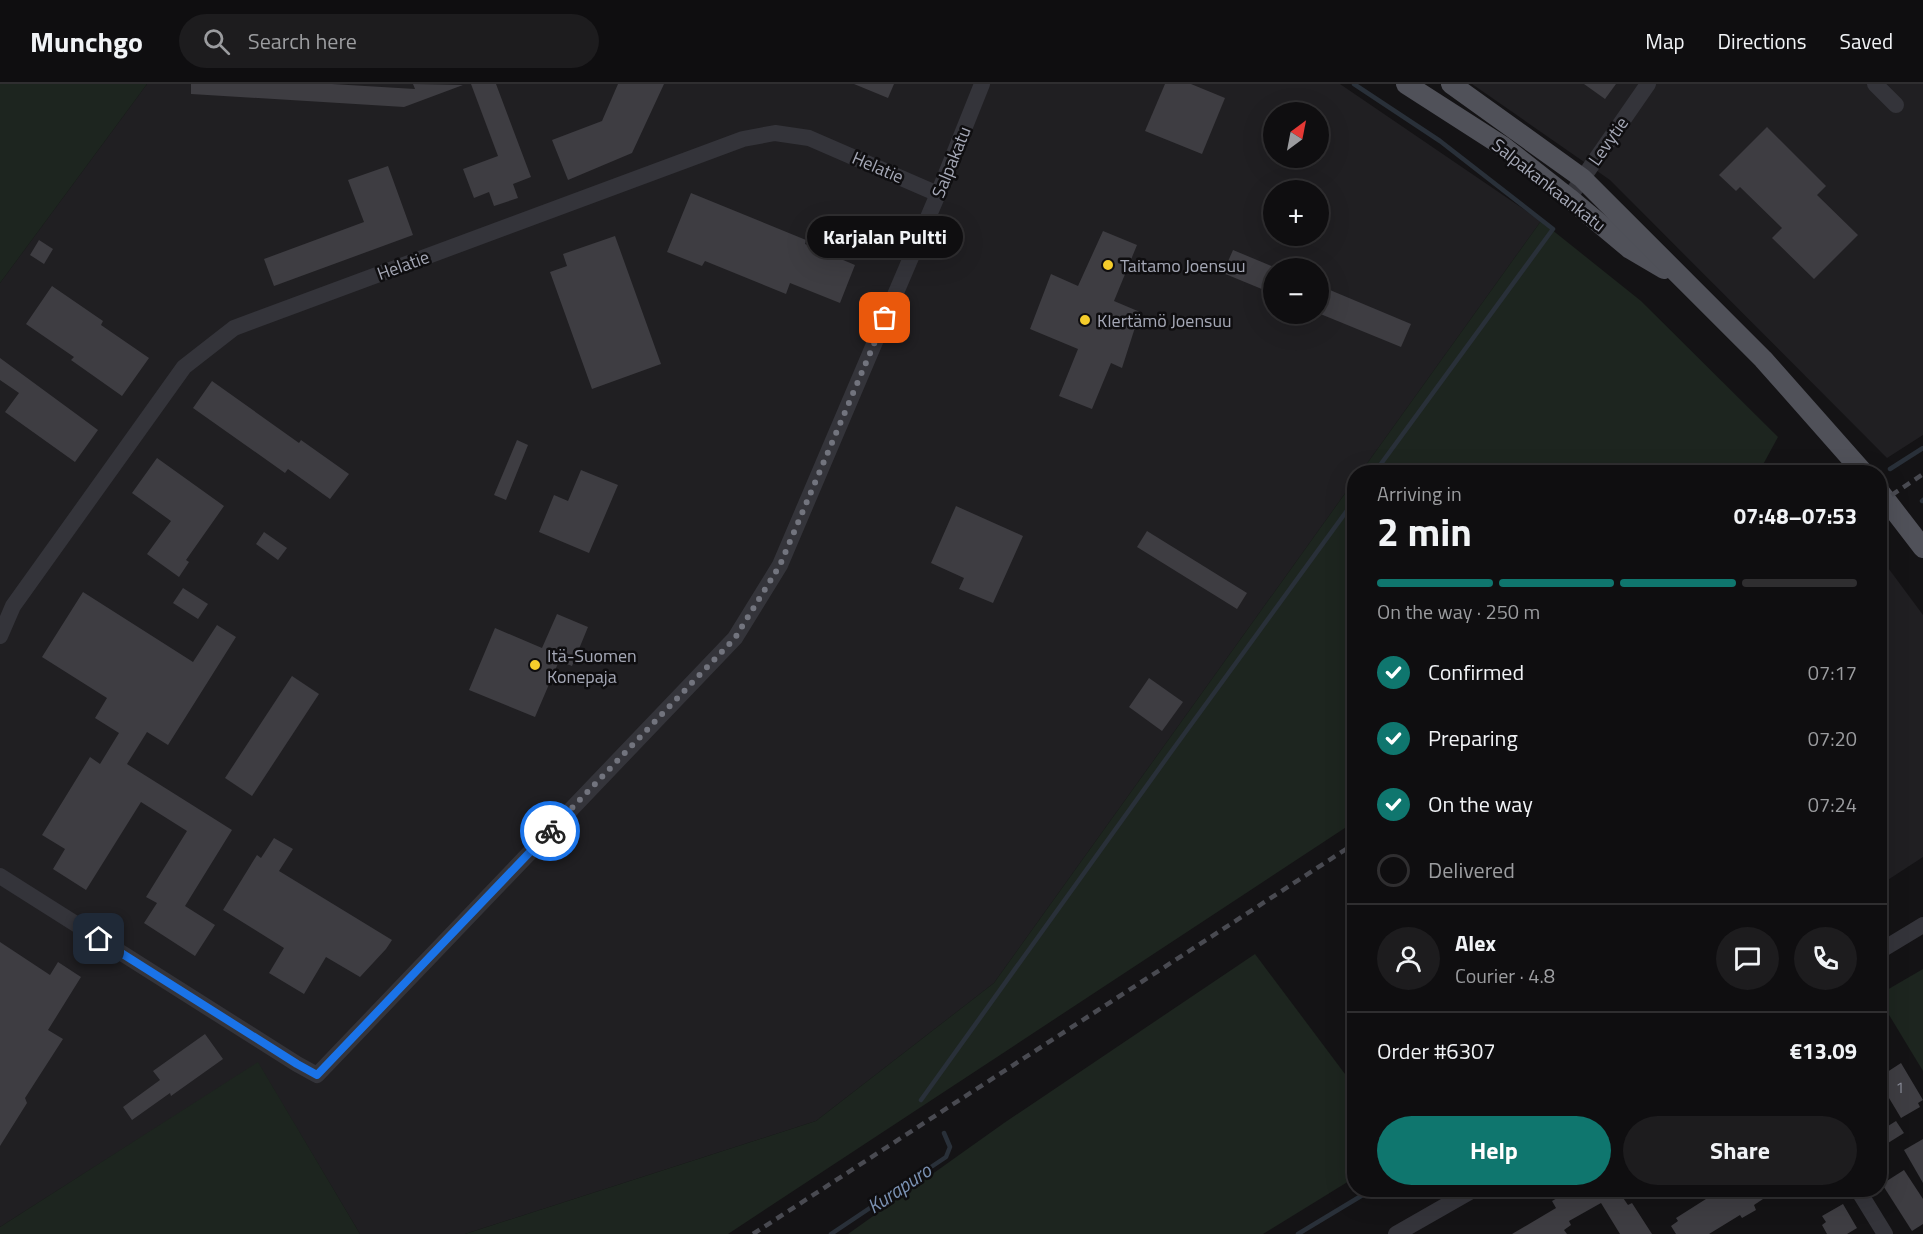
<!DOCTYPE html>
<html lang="en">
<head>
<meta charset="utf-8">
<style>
	body { margin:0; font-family:"Titillium Web",sans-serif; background:#1d1c1e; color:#f1f3f6; height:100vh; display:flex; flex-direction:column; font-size:22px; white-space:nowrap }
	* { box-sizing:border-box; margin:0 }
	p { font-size:20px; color:#9b9c9f }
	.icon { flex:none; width:33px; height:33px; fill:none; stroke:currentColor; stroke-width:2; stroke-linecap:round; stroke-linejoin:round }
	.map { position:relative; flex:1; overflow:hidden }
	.panel { position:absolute; left:1347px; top:381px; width:540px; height:732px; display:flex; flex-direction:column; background:#0f0e10; border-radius:24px; box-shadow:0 6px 24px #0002,0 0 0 2px #2f2e30 }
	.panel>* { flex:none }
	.needle { width:39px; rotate:32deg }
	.fabs { position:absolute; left:1263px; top:18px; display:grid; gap:12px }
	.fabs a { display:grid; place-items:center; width:66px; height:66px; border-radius:50%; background:#0f0e10; box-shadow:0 6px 24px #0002,0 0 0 2px #2f2e30; font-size:30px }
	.pin { position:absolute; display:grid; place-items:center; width:51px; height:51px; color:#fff; margin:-26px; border-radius:12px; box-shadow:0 3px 9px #0006 }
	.courier { position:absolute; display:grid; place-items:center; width:60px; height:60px; margin:-30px; border:4px solid #1a73e8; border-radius:50%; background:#fff; color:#222; box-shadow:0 2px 8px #0007 }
	.bubble { position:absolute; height:42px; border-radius:21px; background:#0f0e10; box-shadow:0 6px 24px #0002,0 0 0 2px #2f2e30; font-size:20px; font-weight:700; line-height:42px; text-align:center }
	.headline em { font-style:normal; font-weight:700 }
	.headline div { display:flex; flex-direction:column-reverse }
	.headline { display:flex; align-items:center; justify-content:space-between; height:102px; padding:0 30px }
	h1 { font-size:39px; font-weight:700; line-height:45px }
	.bar { display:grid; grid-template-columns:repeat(4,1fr); gap:9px 6px; align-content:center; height:72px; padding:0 30px }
	.bar i { height:8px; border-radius:4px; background:#2f2e30 }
	.bar .current { background:#0f766e }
	.bar p { grid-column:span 4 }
	.line { display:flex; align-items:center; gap:15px; padding:0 30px; border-top:2px solid #2f2e30 }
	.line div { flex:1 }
	.round { display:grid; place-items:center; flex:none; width:63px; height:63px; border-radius:32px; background:#1d1c1e }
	ol { padding:0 30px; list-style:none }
	li { display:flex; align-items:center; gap:18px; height:66px }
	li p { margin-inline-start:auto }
	li .icon { padding:6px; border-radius:50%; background:#0f766e; color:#fff; stroke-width:4 }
	li:last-child { color:#9b9c9f }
	li i { width:33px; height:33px; border:3px solid #2f2e30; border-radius:50% }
	.action { display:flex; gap:12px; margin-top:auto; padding:12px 30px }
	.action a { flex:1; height:69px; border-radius:36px; background:#0f766e; color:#fff; font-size:24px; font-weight:700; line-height:69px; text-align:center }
	.action a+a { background:#1d1c1e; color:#f1f3f6 }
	header { display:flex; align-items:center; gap:36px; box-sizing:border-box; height:84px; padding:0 30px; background:#0f0e10; border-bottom:2px solid #2f2e30 }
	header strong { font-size:28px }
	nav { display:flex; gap:33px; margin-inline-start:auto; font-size:21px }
	.search { width:420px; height:54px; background:#1d1c1e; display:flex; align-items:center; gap:15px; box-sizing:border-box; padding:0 21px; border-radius:33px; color:#9b9c9f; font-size:22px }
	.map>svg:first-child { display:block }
	.built { fill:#201f22; fill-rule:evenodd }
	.green { fill:#1d251f }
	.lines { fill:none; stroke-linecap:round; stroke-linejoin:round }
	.stream { stroke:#293039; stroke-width:4.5 }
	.building { fill:#3e3d42 }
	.minor { stroke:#34343a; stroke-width:16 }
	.major { stroke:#505159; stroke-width:20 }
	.rail { stroke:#494a51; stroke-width:4.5; stroke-dasharray:8 6; stroke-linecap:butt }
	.done { stroke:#72747e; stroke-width:6; stroke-dasharray:0 10.8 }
	.route { stroke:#1a73e8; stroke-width:8 }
	.poi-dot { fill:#f5cd2b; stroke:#0f0e10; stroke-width:2 }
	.labels { text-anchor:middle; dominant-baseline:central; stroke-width:5; stroke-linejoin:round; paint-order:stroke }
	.number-label { font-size:15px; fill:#8b8d99 }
	.street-label { font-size:18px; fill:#a5a8b6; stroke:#0f0e10 }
	.poi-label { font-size:18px; fill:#a5a8b6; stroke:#0f0e10; text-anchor:start }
	.water-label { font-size:20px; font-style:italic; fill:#7a91b2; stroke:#0f0e10 }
</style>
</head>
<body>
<header>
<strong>Munchgo</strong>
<div class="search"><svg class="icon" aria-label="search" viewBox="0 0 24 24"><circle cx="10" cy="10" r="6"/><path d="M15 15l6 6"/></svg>Search here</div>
<nav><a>Map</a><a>Directions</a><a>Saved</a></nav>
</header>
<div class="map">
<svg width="1923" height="1150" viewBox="0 0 1923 1150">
	<rect width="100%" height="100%" fill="#141315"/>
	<g class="built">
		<path d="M147,0H1340L1541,137L1361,388H1354V397L994,899L816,1037L465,1150H360L258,979L0,1143V199ZM1274,28H1318V74H1274ZM1274,106H1318V152H1274ZM1274,184H1318V230H1274Z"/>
		<path d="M1472,0H1923V351L1887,374L1610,96Z"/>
		<path d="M1880,473L1923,531V773L1880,801Z"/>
	</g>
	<g class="green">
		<path d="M0,0H147L0,199Z"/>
		<path d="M1541,137L1641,217L1778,353L1759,388H1361Z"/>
		<path d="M1354,397V738L728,1150H465L816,1037L994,899Z"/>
		<path d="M1255,870L1354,1002V1094L1263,1150H848L1004,1039Z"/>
		<path d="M1923,885V987L1880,916V910Z"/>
		<path d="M258,978L360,1150H0V1143Z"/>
	</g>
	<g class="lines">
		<g class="stream">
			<path d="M1354,0L1440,57L1553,145L1375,388"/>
			<path d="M1890,385L1923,364"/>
			<path d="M1922,417L1923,416"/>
			<path d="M921,1016L1171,668L1354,417"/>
			<path d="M831,1150L946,1073L950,1063L944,1049"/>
			<path d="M1298,1150L1371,1106"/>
		</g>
	</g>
	<g class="building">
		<path d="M191,0H332L415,5L413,0L463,1L404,23L191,10Z"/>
		<path d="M471,0H496L531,93L513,100L518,114L494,122L489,108L474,114L463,85L498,72Z"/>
		<path d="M618,0H664L632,69L568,96L552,56L602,37Z"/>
		<path d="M854,0H894L888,14Z"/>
		<path d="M1165,0H1191L1225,14L1202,70L1145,47Z"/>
		<path d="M1584,0H1616L1605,15Z"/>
		<path d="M1767,43L1826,102L1817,111L1858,151L1814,195L1772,154L1782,144L1740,103L1736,107L1719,91Z"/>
		<path d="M388,82L413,151L274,202L264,175L364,138L348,96Z"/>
		<path d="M691,109L806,156L805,160L855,181L840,219L790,199L786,210L705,177L702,182L667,168Z"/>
		<path d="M1103,147L1137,161L1114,217L1140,228L1122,284L1111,279L1092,325L1059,312L1078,265L1030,245L1051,190L1078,202Z"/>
		<path d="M615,152L661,280L592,305L550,188L567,182L563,170Z"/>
		<path d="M39,156L53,165L44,180L30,171Z"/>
		<path d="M1233,166L1274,183V210L1223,189Z"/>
		<path d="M1318,201L1411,240L1401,263L1318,229Z"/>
		<path d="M52,202L103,237L101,241L149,274L122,312L71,276L74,273L26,240Z"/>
		<path d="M0,274L98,346L75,378L5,328L19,309L0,296Z"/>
		<path d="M212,297L299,359L301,356L349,390L330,415L288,385L285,389L193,324Z"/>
		<path d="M517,356L528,361L506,416L494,411Z"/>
		<path d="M157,374L224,422L186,476L189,478L179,493L147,470L171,437L132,409Z"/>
		<path d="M581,386L618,401L589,469L539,448L554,411L568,417Z"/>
		<path d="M956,422L1023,452L993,519L959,505L964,494L931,479Z"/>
		<path d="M1147,447L1247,509L1237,525L1137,463Z"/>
		<path d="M264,448L287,464L278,476L256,460Z"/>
		<path d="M183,504L208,520L198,535L173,519Z"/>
		<path d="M83,508L193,578L217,541L236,553L168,661L147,648L127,680L232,746L185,822L215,841L195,872L144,839L157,819L146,813L187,747L141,718L86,806L53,785L65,765L42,751L90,673L100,680L119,649L95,634L107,614L42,573Z"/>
		<path d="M557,530L588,543L572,582L559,577L535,633L469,606L495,544L542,564Z"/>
		<path d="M292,592L319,610L252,712L225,694Z"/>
		<path d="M1149,594L1183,618L1162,647L1129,623Z"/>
		<path d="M274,754L293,765L279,787L392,856L386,865L360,893L326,873L304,910L269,889L284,864L223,826L257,771L261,774Z"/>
		<path d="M0,858L50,891L58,878L81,893L48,946L63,955L25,1014L27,1019L0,1062Z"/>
		<path d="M205,950L223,975L171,1012L170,1009L132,1036L123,1023L160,996L153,987Z"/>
		<path d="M1901,979L1923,1016L1918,1019L1920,1023L1901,1034L1883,1004L1886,1002L1881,992Z"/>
		<path d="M1896,1037L1904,1049L1880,1064V1047Z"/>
		<path d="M1923,1055V1099L1904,1066Z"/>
		<path d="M1904,1086L1923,1115V1140L1912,1147L1882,1100Z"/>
		<path d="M1571,1106H1623L1619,1108L1628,1121L1632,1119L1652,1150H1620L1601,1119L1569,1137L1571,1141L1564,1146L1567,1150H1512L1556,1124L1552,1117Z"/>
		<path d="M1726,1106H1758L1763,1115L1754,1121L1756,1126L1742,1134L1740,1131L1709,1150H1676L1671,1142L1678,1137L1676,1134L1717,1108L1718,1110Z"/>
		<path d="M1843,1120L1857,1144L1847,1150H1827L1822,1141L1826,1138L1822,1132Z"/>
	</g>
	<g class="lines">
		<g class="minor">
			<path d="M1875,0L1896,21"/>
			<path d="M1569,114L1648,0"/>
			<path d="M0,552L13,522L184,283L234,244L743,55L775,49L809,54L938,110"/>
			<path d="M0,792L297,980L317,991L735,554L780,481L938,110L982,0"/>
			<path d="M1880,867L1923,841"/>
			<path d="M1858,1106L1885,1150"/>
			<path d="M1396,1150L1473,1106"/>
		</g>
		<g class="major">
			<path d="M1406,0L1504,63L1569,114L1630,165L1664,185"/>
			<path d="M1451,0L1582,94L1763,275L1863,388"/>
			<path d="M1880,408L1923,464"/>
		</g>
		<g class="rail">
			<path d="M1880,419L1923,390"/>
			<path d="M753,1150L1354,760"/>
		</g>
	</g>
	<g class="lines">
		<path class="done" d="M550,747L735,554L780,481L885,234"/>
		<path class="route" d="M99,855L297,980L317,991L550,747"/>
	</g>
	<g class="poi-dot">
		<circle cx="1108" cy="181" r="6"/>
		<circle cx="1085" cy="236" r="6"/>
		<circle cx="535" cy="581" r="6"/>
	</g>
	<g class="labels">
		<g class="number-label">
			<text x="1900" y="1003">1</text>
		</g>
		<g class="street-label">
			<text transform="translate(1608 57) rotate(-55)">Levytie</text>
			<text transform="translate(951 78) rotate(-68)">Salpakatu</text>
			<text transform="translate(878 83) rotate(23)">Helatie</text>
			<text transform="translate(1549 101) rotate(38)">Salpakankaankatu</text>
			<text transform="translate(403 181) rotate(-20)">Helatie</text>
		</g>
		<g class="poi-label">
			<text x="1120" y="181">Taitamo Joensuu</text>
			<text x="1097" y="236">KIertämö Joensuu</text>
			<text x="547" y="571">Itä-Suomen<tspan x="547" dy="21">Konepaja</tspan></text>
		</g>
		<g class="water-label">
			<text transform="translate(899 1104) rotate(-34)">Kurapuro</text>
		</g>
	</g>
</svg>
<div class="fabs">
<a><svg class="needle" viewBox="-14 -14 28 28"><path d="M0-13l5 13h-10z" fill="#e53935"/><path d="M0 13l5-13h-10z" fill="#9b9c9f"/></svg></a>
<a>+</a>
<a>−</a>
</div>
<div class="pin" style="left:885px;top:234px;background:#ea580c"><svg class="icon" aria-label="bag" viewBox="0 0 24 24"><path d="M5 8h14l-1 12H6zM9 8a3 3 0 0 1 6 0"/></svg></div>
<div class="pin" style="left:99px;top:855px;background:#1f2937"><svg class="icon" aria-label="home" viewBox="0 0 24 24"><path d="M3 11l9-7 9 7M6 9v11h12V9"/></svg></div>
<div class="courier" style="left:550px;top:747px"><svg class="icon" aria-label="bike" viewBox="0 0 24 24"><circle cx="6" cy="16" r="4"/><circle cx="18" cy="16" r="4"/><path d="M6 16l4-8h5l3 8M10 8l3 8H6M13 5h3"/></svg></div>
<div class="bubble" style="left:807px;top:132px;width:156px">Karjalan Pultti</div>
<section class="panel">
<div class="headline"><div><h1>2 min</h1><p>Arriving in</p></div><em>07:48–07:53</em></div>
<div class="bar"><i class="current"></i><i class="current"></i><i class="current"></i><i></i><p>On the way · 250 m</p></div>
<ol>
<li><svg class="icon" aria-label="check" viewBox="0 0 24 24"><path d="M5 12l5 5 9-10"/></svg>Confirmed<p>07:17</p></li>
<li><svg class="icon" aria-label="check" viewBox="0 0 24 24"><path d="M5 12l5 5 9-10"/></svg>Preparing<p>07:20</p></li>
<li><svg class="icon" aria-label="check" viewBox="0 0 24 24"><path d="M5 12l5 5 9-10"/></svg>On the way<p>07:24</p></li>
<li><i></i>Delivered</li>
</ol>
<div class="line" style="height:108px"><a class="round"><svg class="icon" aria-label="person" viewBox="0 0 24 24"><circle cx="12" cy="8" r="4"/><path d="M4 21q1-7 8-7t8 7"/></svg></a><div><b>Alex</b><p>Courier · 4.8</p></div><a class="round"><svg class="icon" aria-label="chat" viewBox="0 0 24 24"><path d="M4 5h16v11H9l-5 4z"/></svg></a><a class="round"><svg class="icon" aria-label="phone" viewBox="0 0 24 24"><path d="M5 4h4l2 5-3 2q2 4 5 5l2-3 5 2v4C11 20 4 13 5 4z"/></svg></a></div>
<div class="line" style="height:78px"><div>Order #6307</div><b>€13.09</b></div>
<div class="action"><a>Help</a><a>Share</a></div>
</section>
</div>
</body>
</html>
